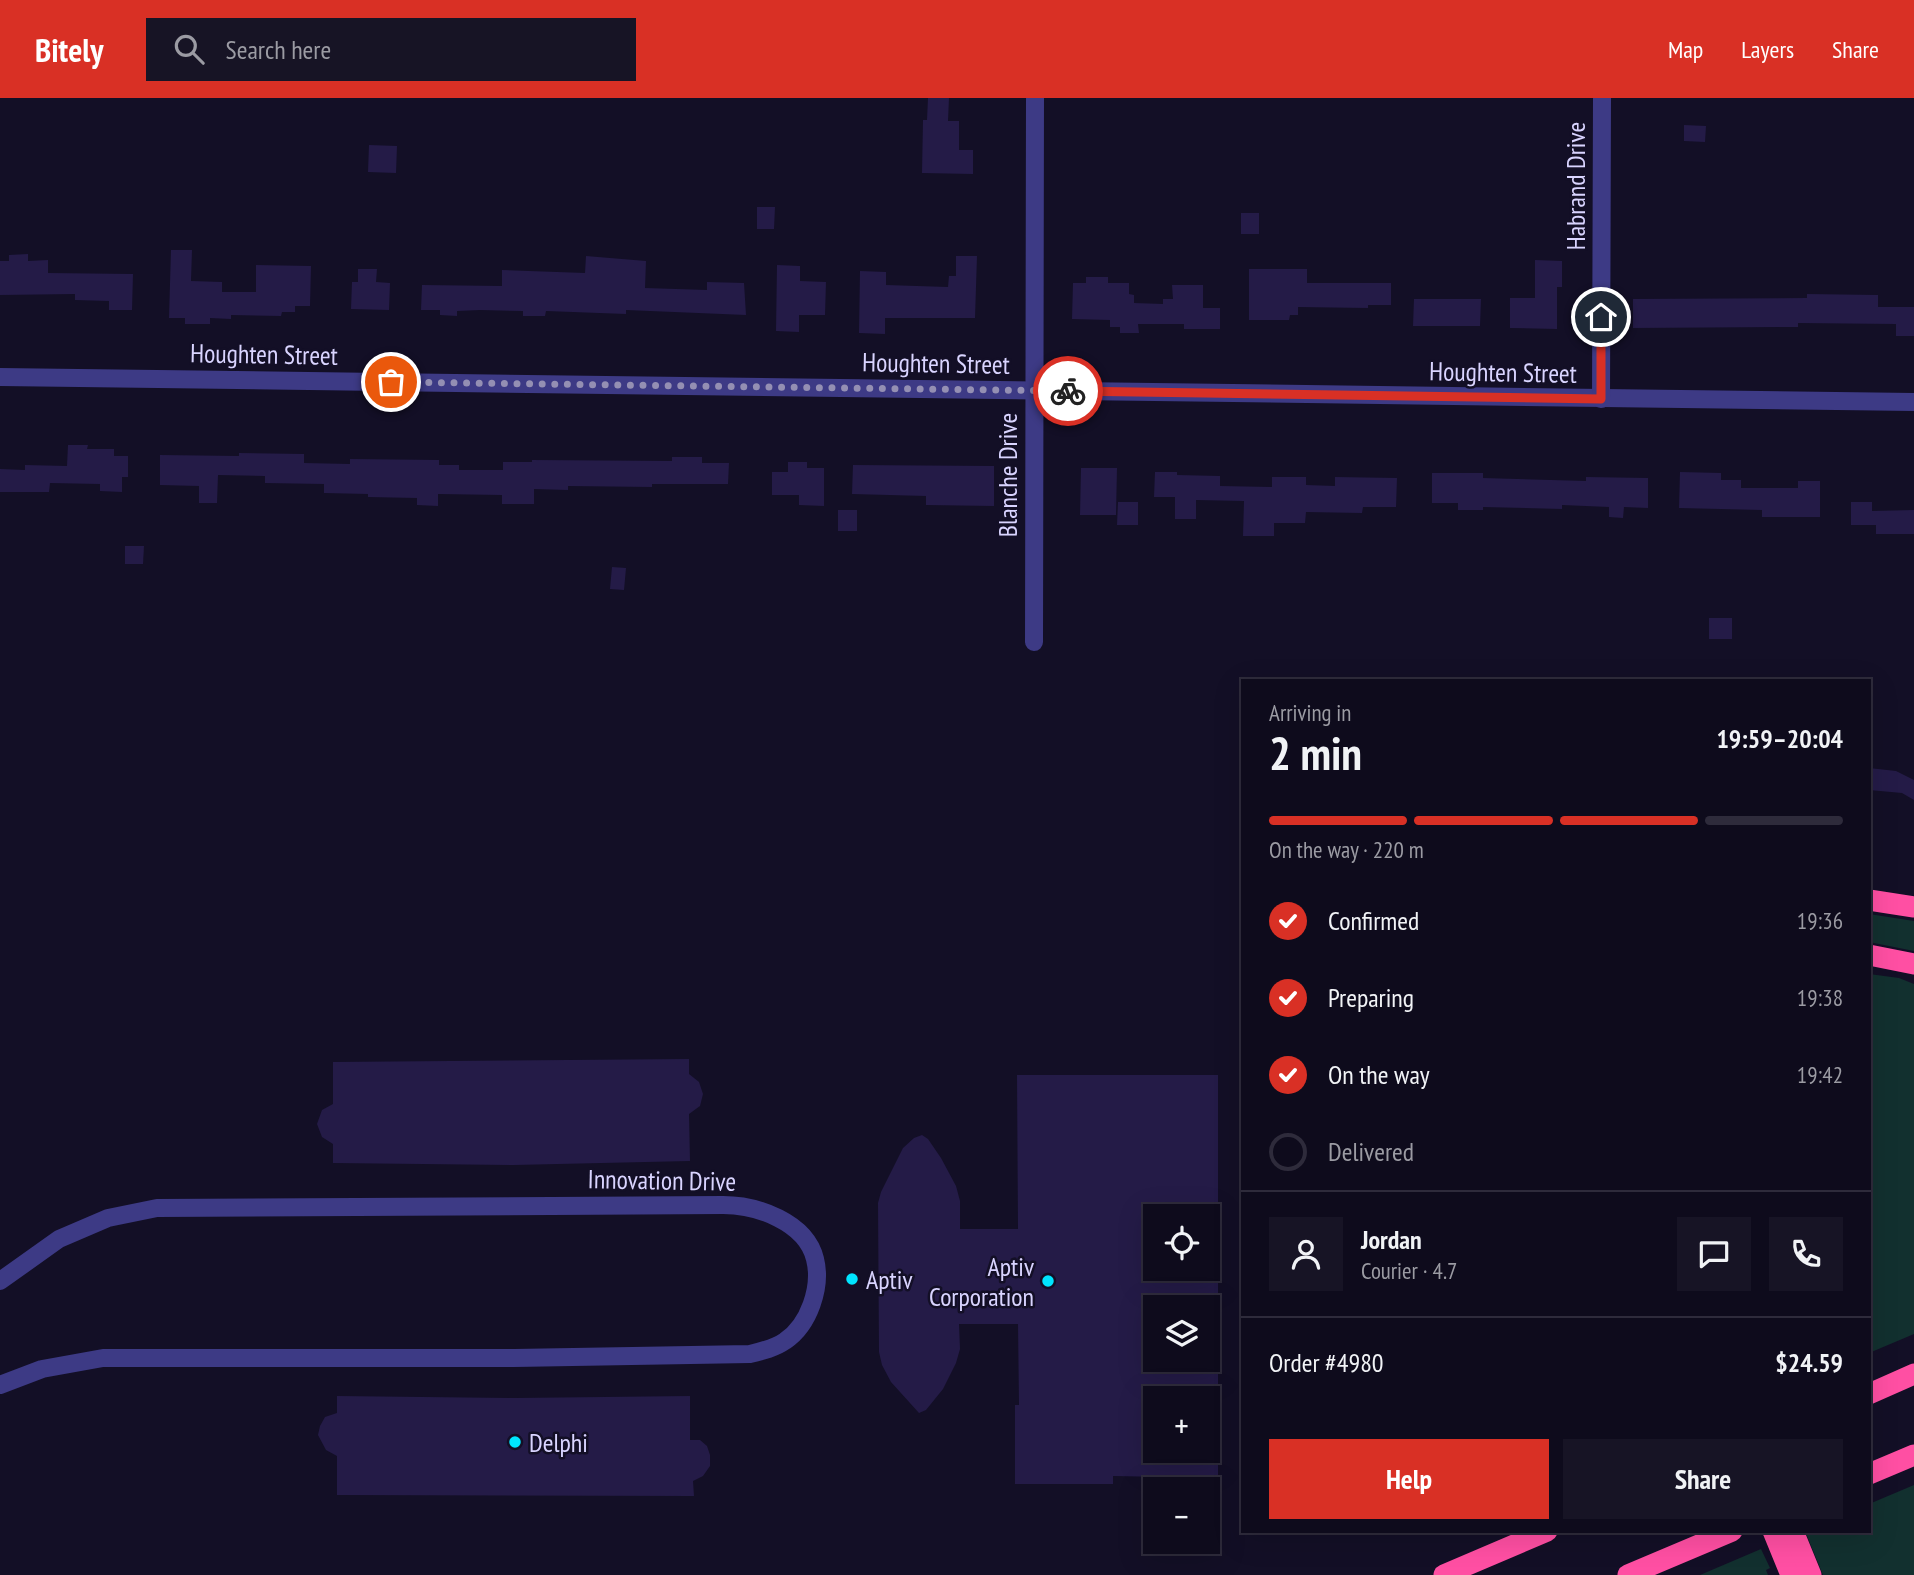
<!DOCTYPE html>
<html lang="en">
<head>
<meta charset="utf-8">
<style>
	body { margin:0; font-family:"PT Sans Narrow",sans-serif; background:#171425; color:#f1f3f6; height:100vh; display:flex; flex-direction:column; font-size:26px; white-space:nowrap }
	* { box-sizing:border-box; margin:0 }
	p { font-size:23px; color:#9b9ba3 }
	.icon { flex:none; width:38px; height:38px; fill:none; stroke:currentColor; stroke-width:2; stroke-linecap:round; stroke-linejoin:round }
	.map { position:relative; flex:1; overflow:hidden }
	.sheet { position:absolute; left:1241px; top:581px; width:630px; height:854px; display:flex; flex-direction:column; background:#0e0b1c; border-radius:0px; box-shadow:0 7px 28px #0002,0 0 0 2px #2e2b3b }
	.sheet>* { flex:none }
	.fabs { position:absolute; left:1143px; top:1106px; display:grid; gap:14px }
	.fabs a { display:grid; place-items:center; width:77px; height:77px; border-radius:0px; background:#0e0b1c; box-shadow:0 7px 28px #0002,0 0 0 2px #2e2b3b; font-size:35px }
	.pin { position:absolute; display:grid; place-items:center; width:60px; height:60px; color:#fff; margin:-30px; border:4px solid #fff; border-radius:50%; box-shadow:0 2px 7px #0007 }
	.courier { position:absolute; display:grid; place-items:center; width:70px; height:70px; margin:-35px; border:5px solid #d93025; border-radius:50%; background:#fff; color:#222; box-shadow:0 2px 9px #0007 }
	.summary em { font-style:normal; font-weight:700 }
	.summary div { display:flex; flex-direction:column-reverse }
	.summary { display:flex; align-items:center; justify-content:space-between; height:119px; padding:0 28px }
	h1 { font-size:46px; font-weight:700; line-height:52px }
	.bar { display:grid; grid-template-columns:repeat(4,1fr); gap:10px 7px; align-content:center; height:84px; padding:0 28px }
	.bar i { height:9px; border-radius:5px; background:#2e2b3b }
	.bar .on { background:#d93025 }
	.bar p { grid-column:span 4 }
	.line { display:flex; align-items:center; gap:18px; padding:0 28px; border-top:2px solid #2e2b3b }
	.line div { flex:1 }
	.round { display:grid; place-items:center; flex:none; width:74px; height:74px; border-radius:0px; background:#171425 }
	ol { padding:0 28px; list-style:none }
	li { display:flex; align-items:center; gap:21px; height:77px }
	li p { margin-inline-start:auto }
	li .icon { padding:7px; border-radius:50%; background:#d93025; color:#fff; stroke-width:4 }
	li:last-child { color:#9b9ba3 }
	li i { width:38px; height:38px; border:4px solid #2e2b3b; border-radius:50% }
	.cta { display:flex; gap:14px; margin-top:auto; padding:14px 28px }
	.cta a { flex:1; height:80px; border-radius:0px; background:#d93025; color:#fff; font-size:28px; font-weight:700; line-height:80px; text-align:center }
	.cta a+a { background:#171425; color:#f1f3f6 }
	header { display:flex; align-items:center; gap:42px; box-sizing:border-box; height:98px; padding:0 35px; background:#d93025; color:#fff }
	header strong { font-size:33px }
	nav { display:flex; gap:38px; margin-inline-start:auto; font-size:24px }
	.search { width:490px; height:63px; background:#171425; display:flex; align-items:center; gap:18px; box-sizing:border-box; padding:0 24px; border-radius:0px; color:#9b9ba3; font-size:26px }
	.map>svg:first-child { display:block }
	.green { fill:#12302f }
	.building { fill:#241b47 }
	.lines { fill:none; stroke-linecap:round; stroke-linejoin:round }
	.minor { stroke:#3d3a85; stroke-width:18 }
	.motorway { stroke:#ff4fa3; stroke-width:21 }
	.done { stroke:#948fb3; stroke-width:7; stroke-dasharray:0 12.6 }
	.route { stroke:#d93025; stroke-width:9 }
	.poi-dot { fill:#00e5ff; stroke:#130f26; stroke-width:2.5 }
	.labels { text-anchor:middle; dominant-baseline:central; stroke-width:5; stroke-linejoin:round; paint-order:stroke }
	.street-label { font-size:26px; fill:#d9d4ff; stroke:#130f26 }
	.poi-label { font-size:26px; fill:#d9d4ff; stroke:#130f26; text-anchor:start }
</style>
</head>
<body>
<header>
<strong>Bitely</strong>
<div class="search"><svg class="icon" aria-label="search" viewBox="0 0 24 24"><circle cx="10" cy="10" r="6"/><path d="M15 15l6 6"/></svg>Search here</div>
<nav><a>Map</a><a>Layers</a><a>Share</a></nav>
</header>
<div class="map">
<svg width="1914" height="1477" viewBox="0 0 1914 1477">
	<rect width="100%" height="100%" fill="#130f26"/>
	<g class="green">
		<path d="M1869,816L1914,823V853L1869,844Z"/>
		<path d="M1869,876L1899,880L1914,886V1236L1869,1255Z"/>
		<path d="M1914,1387V1477H1823L1805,1433H1869V1406Z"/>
		<path d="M1761,1451L1770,1470L1766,1472L1768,1477H1700Z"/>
	</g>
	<g class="building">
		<path d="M928,0H949L948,23H959V52H973V76L922,75L923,22H927Z"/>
		<path d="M1684,27L1706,28L1705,44L1684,43Z"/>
		<path d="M369,47L397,48L396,75L368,74Z"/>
		<path d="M757,109H775L774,131H757Z"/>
		<rect x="1241" y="115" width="18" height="21"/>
		<path d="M171,152H192L191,183L222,184V194H256V167L311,168L310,208H295V214H282L281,218L231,217V221L210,220V226H185V220H169Z"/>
		<path d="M28,156V163L48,162V175L133,176L132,212H109V203L75,202V196L0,197V163H9V157Z"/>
		<path d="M586,158L646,163L645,190L707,192V184L744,185L746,217L626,212V216L546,213L545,218H523V213L480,212L457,213V218L440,217V212H421L422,187L502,188V172L585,175Z"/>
		<path d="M956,158H977L975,220H885V236L859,235L860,173L886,174V187L948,189L949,178H956Z"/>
		<path d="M1535,162L1562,163V189H1557V231L1510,230V200H1535Z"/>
		<path d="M777,167L800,168V183L826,184L825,217H799V234L776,233Z"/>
		<path d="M358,171H377L376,184L390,185L389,212L351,211L352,184H358Z"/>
		<path d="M1249,171H1307V185H1391V207H1368V210L1298,209V217H1290L1289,222H1249Z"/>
		<path d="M1086,179H1108V185H1129V196L1134,197V205L1163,206V201H1173L1172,187H1203V210H1220V231H1184V226H1138L1139,235H1120V229H1110V222L1072,221L1073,185H1086Z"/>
		<path d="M1807,196L1878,197V209H1914V238H1896V226L1798,225V229L1633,230V201L1807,200Z"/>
		<path d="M1414,201H1481L1480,228H1413Z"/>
		<path d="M68,347H88L87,351H114V358H128V379H122V394L100,393V386L50,385L49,394H0V371L25,372V367L67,368Z"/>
		<path d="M239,355L304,356V365L350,366V361L439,362V367H459V372H503V364H532V362L672,363V359H702V365H729L728,386H652V389L568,388V392L534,391V406H502V397L438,396V408L417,407V400L368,399V396L324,395V386L265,385V378L218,377L217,405H199V388L160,387V357L239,358Z"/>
		<path d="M788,364H807V370H824V408L799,407V397H772V374H788Z"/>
		<path d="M853,367L994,368V408L926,407V398L852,396Z"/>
		<path d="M1081,370H1117L1116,417H1080Z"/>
		<path d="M1155,374H1177V377L1220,378V388L1272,389V379H1306V387L1335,388V379L1397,380L1396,409H1363L1362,415L1306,414L1305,425H1274V438H1243L1244,403L1196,402V421H1175V399H1154Z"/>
		<path d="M1680,374L1721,375V382H1741V390H1798V383H1820V419H1762V412L1679,410Z"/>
		<path d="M1432,375H1483V380L1586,383V379L1648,380V410L1624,409L1623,420L1609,419V409L1562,407V411L1483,409V412H1458V405H1432Z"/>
		<path d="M1118,404H1138V427H1117Z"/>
		<path d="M1851,404H1872V413L1914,412V436H1876V427H1851Z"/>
		<rect x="838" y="412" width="19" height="21"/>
		<path d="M125,448H144L143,466H125Z"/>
		<path d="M612,469L626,470L624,492L610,491Z"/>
		<rect x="1709" y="520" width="23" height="21"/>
		<path d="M1869,670L1896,673L1914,682V702L1902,695L1869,692Z"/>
		<path d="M689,961V976L699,984L703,996L700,1008L689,1016L690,1063L514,1067L333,1065V1046L322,1039L317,1026L322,1012L333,1006V964Z"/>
		<path d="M1017,977H1218V1118H1155V1171H1218V1209H1155V1262H1218V1300H1155V1353H1218V1380L1113,1378V1386H1015V1307H1019L1018,1226H959L960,1251L956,1265L943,1291L926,1312L919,1315L891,1284L882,1267L879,1254L878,1105L881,1094L903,1050L914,1040L922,1037L928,1041L941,1060L956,1088L960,1103V1131H1018Z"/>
		<path d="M337,1298L516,1300L690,1298V1342H700L707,1348L710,1357V1368L703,1378L693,1383L694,1398L337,1397V1358L326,1352L318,1337L320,1328L325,1319L337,1315Z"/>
	</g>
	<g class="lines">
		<g class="minor">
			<path d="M0,279L1914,304"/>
			<path d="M1601,301L1602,0"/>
			<path d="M1034,544L1035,0"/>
			<path d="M0,1183L59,1141L108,1120L157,1110L723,1107C757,1107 806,1124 815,1161C822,1189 809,1227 785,1243C775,1250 763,1253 750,1256L514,1260H103L42,1271L0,1287"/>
		</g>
		<g class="motorway">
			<path d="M1869,802L1914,809"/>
			<path d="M1869,857L1914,866"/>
			<path d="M1869,1296L1914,1276"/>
			<path d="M1869,1376L1914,1357"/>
			<path d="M1773,1433L1791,1477"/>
			<path d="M1793,1433L1811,1477"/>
			<path d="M1444,1477L1547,1433"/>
			<path d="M1628,1477L1732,1433"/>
		</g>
	</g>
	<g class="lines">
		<path class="done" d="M391,284L1068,293"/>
		<path class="route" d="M1068,293L1601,301V219"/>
	</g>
	<g class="poi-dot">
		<circle cx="852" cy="1181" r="7"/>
		<circle cx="1048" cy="1183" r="7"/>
		<circle cx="515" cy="1344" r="7"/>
	</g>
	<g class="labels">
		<g class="street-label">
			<text transform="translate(1575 88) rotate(-90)">Habrand Drive</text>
			<text transform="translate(264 256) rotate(1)">Houghten Street</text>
			<text transform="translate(936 265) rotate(1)">Houghten Street</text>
			<text transform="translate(1503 274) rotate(1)">Houghten Street</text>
			<text transform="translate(1007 377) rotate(-90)">Blanche Drive</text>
			<text transform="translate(662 1082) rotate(1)">Innovation Drive</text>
		</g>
		<g class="poi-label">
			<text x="1034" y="1168" text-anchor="end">Aptiv<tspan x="1034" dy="30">Corporation</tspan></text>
			<text x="866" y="1181">Aptiv</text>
			<text x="529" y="1344">Delphi</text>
		</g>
	</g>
</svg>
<div class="fabs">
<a><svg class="icon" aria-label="locate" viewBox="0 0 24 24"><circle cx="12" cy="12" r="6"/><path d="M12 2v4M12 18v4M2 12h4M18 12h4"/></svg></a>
<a><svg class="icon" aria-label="layers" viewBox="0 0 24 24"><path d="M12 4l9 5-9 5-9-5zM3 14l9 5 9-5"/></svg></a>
<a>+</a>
<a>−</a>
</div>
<div class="pin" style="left:391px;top:284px;background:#ea580c"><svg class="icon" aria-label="bag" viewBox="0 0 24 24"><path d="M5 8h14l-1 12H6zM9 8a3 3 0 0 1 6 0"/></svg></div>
<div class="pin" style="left:1601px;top:219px;background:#1f2937"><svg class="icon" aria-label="home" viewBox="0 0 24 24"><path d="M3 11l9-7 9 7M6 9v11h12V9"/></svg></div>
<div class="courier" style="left:1068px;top:293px"><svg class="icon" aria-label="bike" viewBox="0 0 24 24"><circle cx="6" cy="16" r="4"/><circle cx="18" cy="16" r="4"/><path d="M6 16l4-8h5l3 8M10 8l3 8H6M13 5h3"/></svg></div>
<section class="sheet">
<div class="summary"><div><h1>2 min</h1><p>Arriving in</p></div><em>19:59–20:04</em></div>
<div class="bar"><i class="on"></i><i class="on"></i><i class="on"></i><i></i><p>On the way · 220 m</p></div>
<ol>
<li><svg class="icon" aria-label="check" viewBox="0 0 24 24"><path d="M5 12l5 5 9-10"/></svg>Confirmed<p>19:36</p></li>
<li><svg class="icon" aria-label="check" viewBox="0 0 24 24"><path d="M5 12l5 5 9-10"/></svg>Preparing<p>19:38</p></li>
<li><svg class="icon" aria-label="check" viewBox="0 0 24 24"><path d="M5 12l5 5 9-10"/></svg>On the way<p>19:42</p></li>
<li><i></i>Delivered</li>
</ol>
<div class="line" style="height:126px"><a class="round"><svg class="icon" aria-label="person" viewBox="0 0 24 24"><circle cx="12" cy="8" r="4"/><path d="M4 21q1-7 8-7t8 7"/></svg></a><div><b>Jordan</b><p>Courier · 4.7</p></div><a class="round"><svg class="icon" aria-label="chat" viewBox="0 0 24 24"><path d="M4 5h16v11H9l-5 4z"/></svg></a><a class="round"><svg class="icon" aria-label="phone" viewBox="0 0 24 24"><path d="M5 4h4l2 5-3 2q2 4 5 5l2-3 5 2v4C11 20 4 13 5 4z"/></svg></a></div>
<div class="line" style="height:91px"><div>Order #4980</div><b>$24.59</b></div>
<div class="cta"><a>Help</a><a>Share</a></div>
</section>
</div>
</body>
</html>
